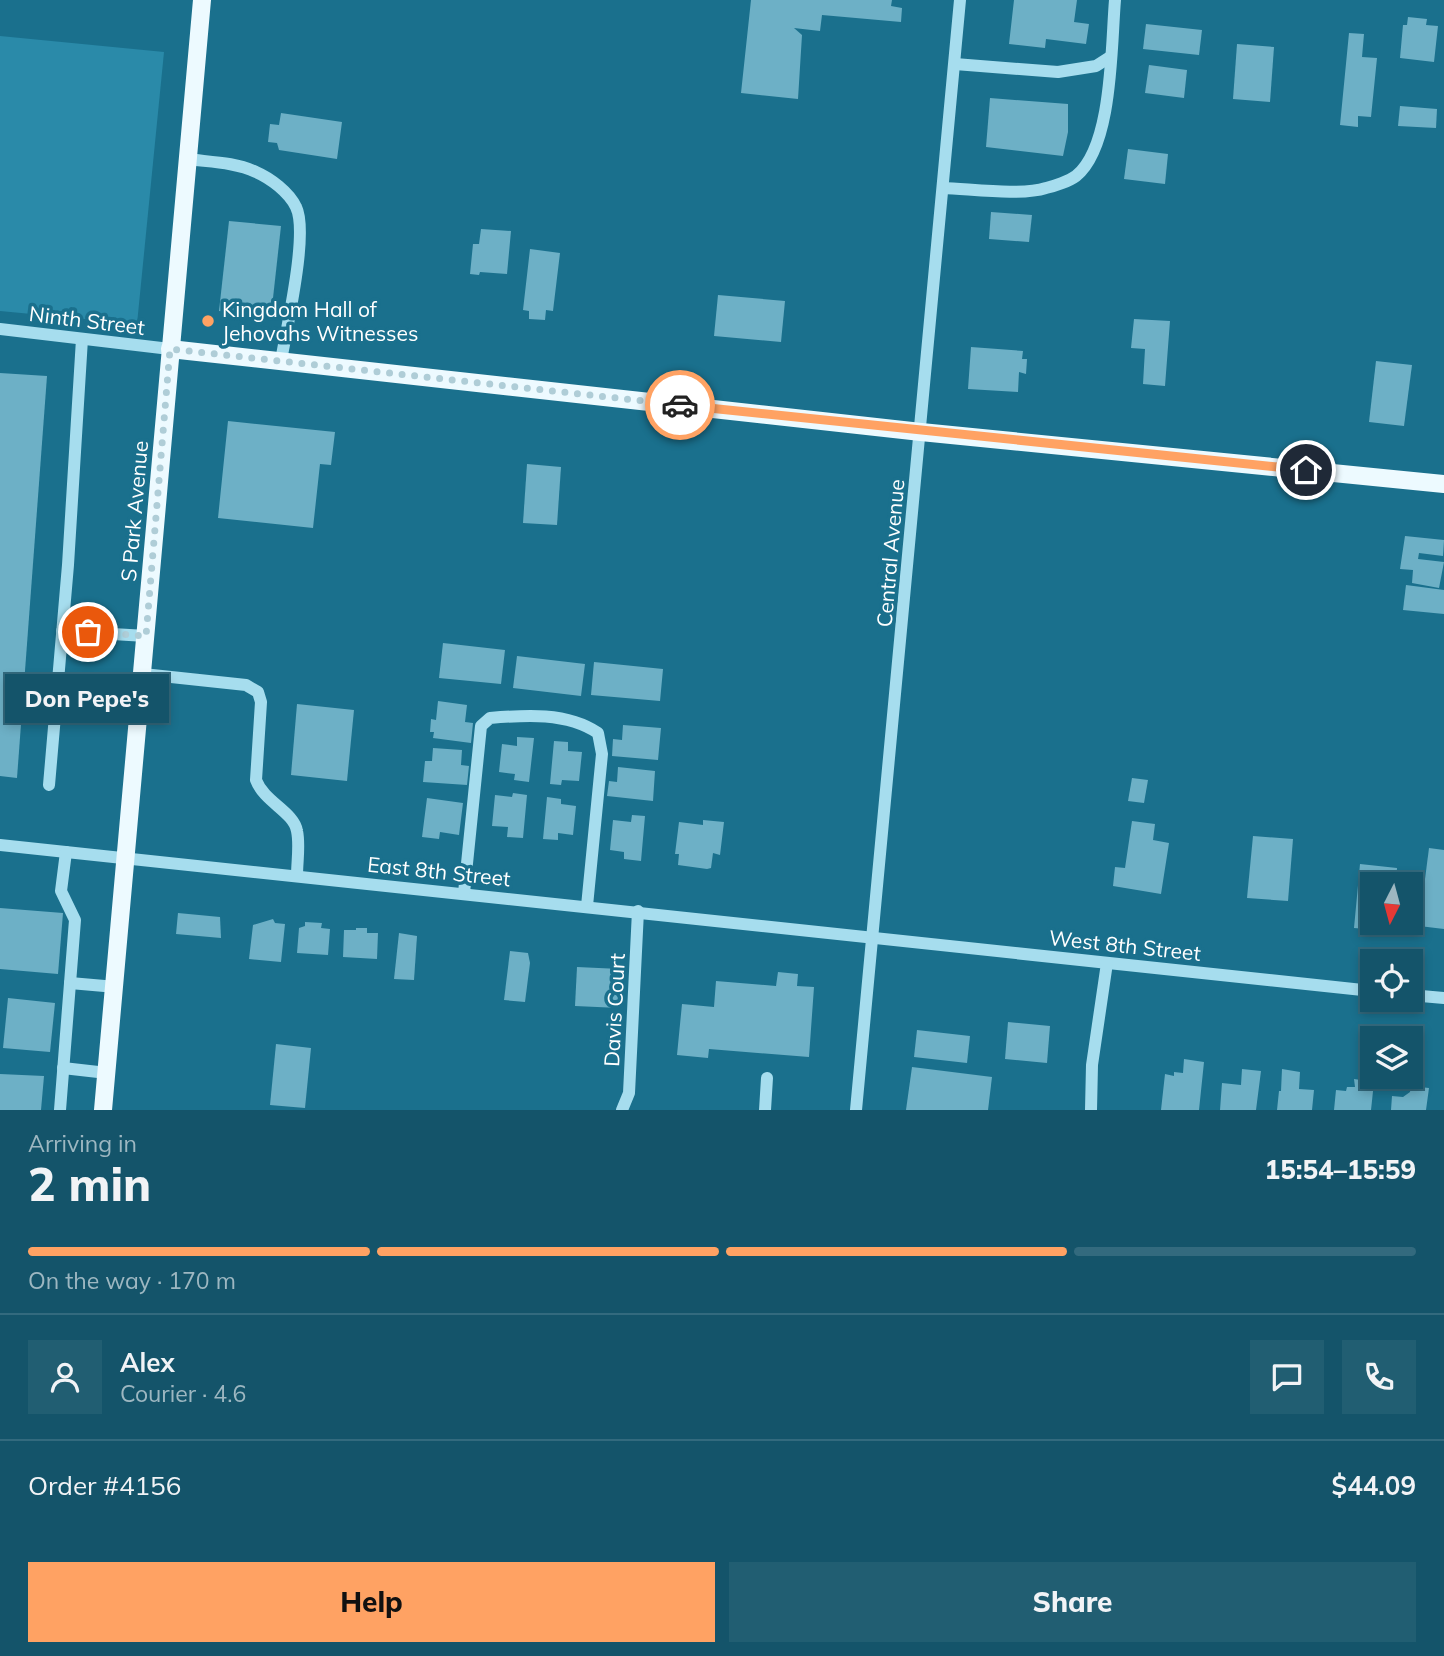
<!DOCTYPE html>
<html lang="en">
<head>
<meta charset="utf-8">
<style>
	body { margin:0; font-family:Mulish,sans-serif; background:#215e72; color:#f1f3f6; height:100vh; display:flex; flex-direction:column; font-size:26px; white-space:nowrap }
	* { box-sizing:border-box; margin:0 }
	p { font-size:23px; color:#9db7c1 }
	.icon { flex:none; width:38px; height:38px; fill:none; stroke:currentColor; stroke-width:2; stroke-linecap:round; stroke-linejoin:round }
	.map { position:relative; height:1110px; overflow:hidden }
	.sheet { display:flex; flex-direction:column; background:#14546a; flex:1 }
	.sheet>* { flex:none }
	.needle { width:46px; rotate:186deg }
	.fabs { position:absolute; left:1360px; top:872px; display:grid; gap:14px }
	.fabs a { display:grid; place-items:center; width:63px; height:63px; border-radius:0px; background:#14546a; box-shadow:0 4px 10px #0003,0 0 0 2px #336a7e; font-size:35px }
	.pin { position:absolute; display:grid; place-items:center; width:60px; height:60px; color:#fff; margin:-30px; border:4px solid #fff; border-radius:50%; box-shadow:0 2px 7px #0007 }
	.courier { position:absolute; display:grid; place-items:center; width:70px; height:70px; margin:-35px; border:5px solid #ffa263; border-radius:50%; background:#fff; color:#222; box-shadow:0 2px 9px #0007 }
	.bubble { position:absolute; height:49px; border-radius:0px; background:#14546a; box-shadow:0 4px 10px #0003,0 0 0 2px #336a7e; font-size:23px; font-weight:800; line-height:49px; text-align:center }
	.head em { font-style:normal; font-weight:800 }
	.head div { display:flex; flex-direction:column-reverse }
	.head { display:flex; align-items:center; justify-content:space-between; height:119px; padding:0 28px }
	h1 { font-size:46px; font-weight:800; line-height:52px }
	.bar { display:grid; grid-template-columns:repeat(4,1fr); gap:10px 7px; align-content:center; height:84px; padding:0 28px }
	.bar i { height:9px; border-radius:5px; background:#336a7e }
	.bar .on { background:#ffa263 }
	.bar p { grid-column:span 4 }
	.line { display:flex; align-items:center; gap:18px; padding:0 28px; border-top:2px solid #336a7e }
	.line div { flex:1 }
	.round { display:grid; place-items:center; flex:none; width:74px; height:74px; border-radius:0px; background:#215e72 }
	.button { display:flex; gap:14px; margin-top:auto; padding:14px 28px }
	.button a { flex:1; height:80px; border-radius:0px; background:#ffa263; color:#111; font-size:28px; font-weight:800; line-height:80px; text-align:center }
	.button a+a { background:#215e72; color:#f1f3f6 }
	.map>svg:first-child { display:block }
	.garden { fill:#2a8aa9 }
	.building { fill:#6db0c6 }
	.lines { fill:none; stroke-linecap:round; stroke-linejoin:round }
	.minor { stroke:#a6ddee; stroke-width:12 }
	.major { stroke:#edfaff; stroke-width:18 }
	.done { stroke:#afcdd7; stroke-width:7; stroke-dasharray:0 12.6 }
	.route { stroke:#ffa263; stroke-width:9 }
	.poi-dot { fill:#ffa263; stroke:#1a708d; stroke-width:2.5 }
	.labels { text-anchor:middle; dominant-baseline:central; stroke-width:7; stroke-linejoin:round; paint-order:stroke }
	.poi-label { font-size:21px; fill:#fff; stroke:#1a708d; text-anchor:start }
	.street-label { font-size:21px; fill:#fff; stroke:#1a708d }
</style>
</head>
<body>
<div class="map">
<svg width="1444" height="1110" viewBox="0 0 1444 1110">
	<rect width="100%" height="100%" fill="#1a708d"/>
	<path class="garden" d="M0,36L164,52L137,324L0,311Z"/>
	<g class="building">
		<path d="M751,0H892L891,6L902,8L901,22L822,15L820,31L794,28L802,35L798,99L741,93Z"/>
		<path d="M1014,0H1077L1074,22L1089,24L1086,44L1046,39L1045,48L1009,44Z"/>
		<path d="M1408,17L1427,19L1426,25L1438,26L1434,62L1400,58L1403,25H1407Z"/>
		<path d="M1146,24L1202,30L1199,55L1143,49Z"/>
		<path d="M1349,33L1364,34L1362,57L1377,58L1371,117L1358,116V127L1340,125Z"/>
		<path d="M1237,44L1274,47L1270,102L1233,99Z"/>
		<path d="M1149,65L1187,70L1184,98L1145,93Z"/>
		<path d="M990,98L1068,104V132L1063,156L986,147Z"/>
		<path d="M1400,106L1437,109L1436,128L1398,126Z"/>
		<path d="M281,113L342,122L337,159L279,150L277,143L268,142L270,124L279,125Z"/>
		<path d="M1128,149L1168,154L1165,184L1124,179Z"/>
		<path d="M991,212L1032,215L1029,242L989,239Z"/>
		<path d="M229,221L281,226L271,316L219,311Z"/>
		<path d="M481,229L511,231L507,274L480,272L479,275L470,274L473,244H479Z"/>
		<path d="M530,249L560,253L553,311L546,310L545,320L529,319V311L523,310Z"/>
		<path d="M718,295L785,301L781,342L714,336Z"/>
		<path d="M1134,319L1170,321L1165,386L1143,384L1145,349L1131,348Z"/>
		<path d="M971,347L1023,351L1022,359H1027L1026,374L1019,372L1018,392L968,389Z"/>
		<path d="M1376,361L1412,365L1404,426L1369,422Z"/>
		<path d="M0,373L47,376L17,778L0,776Z"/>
		<path d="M228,421L335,432L331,465L320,464L313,528L218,518Z"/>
		<path d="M527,464L561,467L557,525L523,523Z"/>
		<path d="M1405,536L1444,540L1443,556L1419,553L1418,559L1444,562L1439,588L1412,583L1413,570L1400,569Z"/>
		<path d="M1406,585L1444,590V614L1403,610Z"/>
		<path d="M443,643L505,650L501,684L439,678Z"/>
		<path d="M517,656L585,664L581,696L513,688Z"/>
		<path d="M594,662L663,669L660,701L591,695Z"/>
		<path d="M438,701L467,705L465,722L473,723L471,743L433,738L434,732H430L431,719L436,720Z"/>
		<path d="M297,704L354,710L347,781L291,775Z"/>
		<path d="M623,725L661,728L658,760L612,756L613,739L622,740Z"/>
		<path d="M517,737L534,738L529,782L514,780L515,774L499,772L502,744L517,746Z"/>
		<path d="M554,741L568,742V751L582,752L579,781L562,780L561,785L550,784Z"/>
		<path d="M433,748L462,750L461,765L469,766L467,785L423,782L425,761H432Z"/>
		<path d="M618,767L655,771L653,801L607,796L609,781L617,782Z"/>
		<path d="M1132,778L1148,780L1144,803L1128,801Z"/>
		<path d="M513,793L527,795L523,838L507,837L508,827L492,826L495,795L512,797Z"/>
		<path d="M547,797L561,799V804L576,806L573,835L558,833V840L543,839Z"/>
		<path d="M427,798L463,803L459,835L440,832L439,839L422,837Z"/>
		<path d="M632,815L645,816L641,861L624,859V852L610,850L613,820L631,822Z"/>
		<path d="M703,820L724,822L720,855L713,853L711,868L707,869L678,865L679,854H675L679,822L703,825Z"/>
		<path d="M1132,821L1155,824L1153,840L1169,843L1161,894L1113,886L1115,867L1125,868Z"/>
		<path d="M1253,836L1293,839L1288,901L1247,898Z"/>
		<path d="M1429,848L1444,850V929L1419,926Z"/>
		<path d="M1360,864L1397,868L1396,884H1372V922H1392L1391,931L1354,928Z"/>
		<path d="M0,908L63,913L58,974L0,969Z"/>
		<path d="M178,913L220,917L221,938L176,934Z"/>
		<path d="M273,919L275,923L285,924L281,962L249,959L253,925Z"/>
		<path d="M305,922L322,923L321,928L330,929L328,955L297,953L299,928L305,926Z"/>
		<path d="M356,928H367V933H378L377,959L343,957L344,930H356Z"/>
		<path d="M399,933L417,936L414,980L394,979Z"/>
		<path d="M510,951L528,953L530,963L525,1002L504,1000Z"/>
		<path d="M577,967L620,969L619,1008L575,1006Z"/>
		<path d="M778,972L798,974L797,986L814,987L809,1057L709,1049L708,1058L677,1055L682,1004L714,1007L716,981L776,986Z"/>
		<path d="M8,998L55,1003L50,1052L3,1048Z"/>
		<path d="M1008,1022L1050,1026L1047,1063L1005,1059Z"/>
		<path d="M917,1030L970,1036L967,1063L914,1057Z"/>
		<path d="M276,1044L311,1048L305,1108L270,1105Z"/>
		<path d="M1184,1059L1204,1062L1199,1110H1161L1165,1074L1174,1076V1072L1183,1073Z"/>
		<path d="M912,1067L992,1077L988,1110H906Z"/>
		<path d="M1242,1069L1261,1071L1256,1110H1220L1222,1083L1241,1085Z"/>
		<path d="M1282,1069L1300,1072L1299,1089L1314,1090L1312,1110H1277L1279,1091H1281Z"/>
		<path d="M0,1074L44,1076L41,1110H0Z"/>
		<path d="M1354,1079L1374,1082L1371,1110H1334L1336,1090L1346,1091L1347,1087H1355Z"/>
		<path d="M1411,1086L1429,1088L1426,1110H1391L1392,1096L1403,1097L1410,1092Z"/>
	</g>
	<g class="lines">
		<g class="minor">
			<path d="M955,64L1058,72L1096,66L1110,57"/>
			<path d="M187,159C209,162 235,162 256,172C270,178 289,192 296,207C309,233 286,330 281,361"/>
			<path d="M943,188C972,189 1020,196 1046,188C1055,186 1069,181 1076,176C1113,146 1111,46 1115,0"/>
			<path d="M0,329L170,349"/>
			<path d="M62,631L146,636"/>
			<path d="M143,674L246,685L258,692L261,702L256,780C264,802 294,812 297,831C300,845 297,861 297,876"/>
			<path d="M49,785L68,565L82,339"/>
			<path d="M0,845L1372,991"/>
			<path d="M464,893L481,726L490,718C525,715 567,712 598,733L602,754L587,906"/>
			<path d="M70,983L116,987"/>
			<path d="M1410,995L1444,998"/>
			<path d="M63,1068L107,1073"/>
			<path d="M60,1110L75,920L61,891L66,852"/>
			<path d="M622,1110L629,1093L638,911"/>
			<path d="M765,1110L767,1078"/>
			<path d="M856,1110L960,0"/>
			<path d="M1091,1110L1092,1065L1107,963"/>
		</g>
		<g class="major">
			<path d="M170,349L921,432L1444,484"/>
			<path d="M103,1110C139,740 166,370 202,0"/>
		</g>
	</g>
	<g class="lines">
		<path class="done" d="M88,632L146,636L170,349L680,405"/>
		<path class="route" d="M680,405L1306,470"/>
	</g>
	<circle class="poi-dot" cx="208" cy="321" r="7"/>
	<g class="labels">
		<g class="poi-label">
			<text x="222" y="309">Kingdom Hall of<tspan x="222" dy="24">Jehovahs Witnesses</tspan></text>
		</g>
		<g class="street-label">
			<text transform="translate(87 320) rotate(7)">Ninth Street</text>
			<text transform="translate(134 511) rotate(-85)">S Park Avenue</text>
			<text transform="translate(890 553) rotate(-85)">Central Avenue</text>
			<text transform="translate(439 871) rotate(6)">East 8th Street</text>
			<text transform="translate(1125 945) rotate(6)">West 8th Street</text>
			<text transform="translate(614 1010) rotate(-87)">Davis Court</text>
		</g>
	</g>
</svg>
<div class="fabs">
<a><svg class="needle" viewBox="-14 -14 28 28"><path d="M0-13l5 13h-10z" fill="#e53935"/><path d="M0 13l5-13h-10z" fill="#9db7c1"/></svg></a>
<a><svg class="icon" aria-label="locate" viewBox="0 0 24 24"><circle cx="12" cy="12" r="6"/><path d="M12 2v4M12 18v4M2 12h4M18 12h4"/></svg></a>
<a><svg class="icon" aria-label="layers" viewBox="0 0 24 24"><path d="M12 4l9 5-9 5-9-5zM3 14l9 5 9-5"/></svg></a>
</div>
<div class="pin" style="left:88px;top:632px;background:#ea580c"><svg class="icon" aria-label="bag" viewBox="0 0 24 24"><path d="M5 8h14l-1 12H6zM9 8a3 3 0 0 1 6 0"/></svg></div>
<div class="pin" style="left:1306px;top:470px;background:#1f2937"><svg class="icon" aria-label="home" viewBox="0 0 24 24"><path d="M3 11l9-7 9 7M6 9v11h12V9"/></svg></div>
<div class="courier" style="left:680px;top:405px"><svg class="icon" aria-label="car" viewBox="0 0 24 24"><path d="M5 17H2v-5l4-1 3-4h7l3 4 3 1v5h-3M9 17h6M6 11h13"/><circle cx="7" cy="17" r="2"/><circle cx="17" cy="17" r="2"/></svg></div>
<div class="bubble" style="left:5px;top:674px;width:164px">Don Pepe's</div>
</div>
<section class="sheet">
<div class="head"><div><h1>2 min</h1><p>Arriving in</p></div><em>15:54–15:59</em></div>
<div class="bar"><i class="on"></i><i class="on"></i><i class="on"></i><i></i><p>On the way · 170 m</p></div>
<div class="line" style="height:126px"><a class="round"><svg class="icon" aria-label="person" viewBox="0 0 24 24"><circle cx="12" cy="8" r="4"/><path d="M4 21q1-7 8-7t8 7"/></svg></a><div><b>Alex</b><p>Courier · 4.6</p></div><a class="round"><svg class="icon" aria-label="chat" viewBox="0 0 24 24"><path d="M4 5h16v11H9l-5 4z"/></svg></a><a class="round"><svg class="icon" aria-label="phone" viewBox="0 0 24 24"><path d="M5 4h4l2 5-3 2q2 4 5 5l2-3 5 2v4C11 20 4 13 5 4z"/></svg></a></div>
<div class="line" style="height:91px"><div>Order #4156</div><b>$44.09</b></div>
<div class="button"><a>Help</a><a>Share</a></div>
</section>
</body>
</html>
